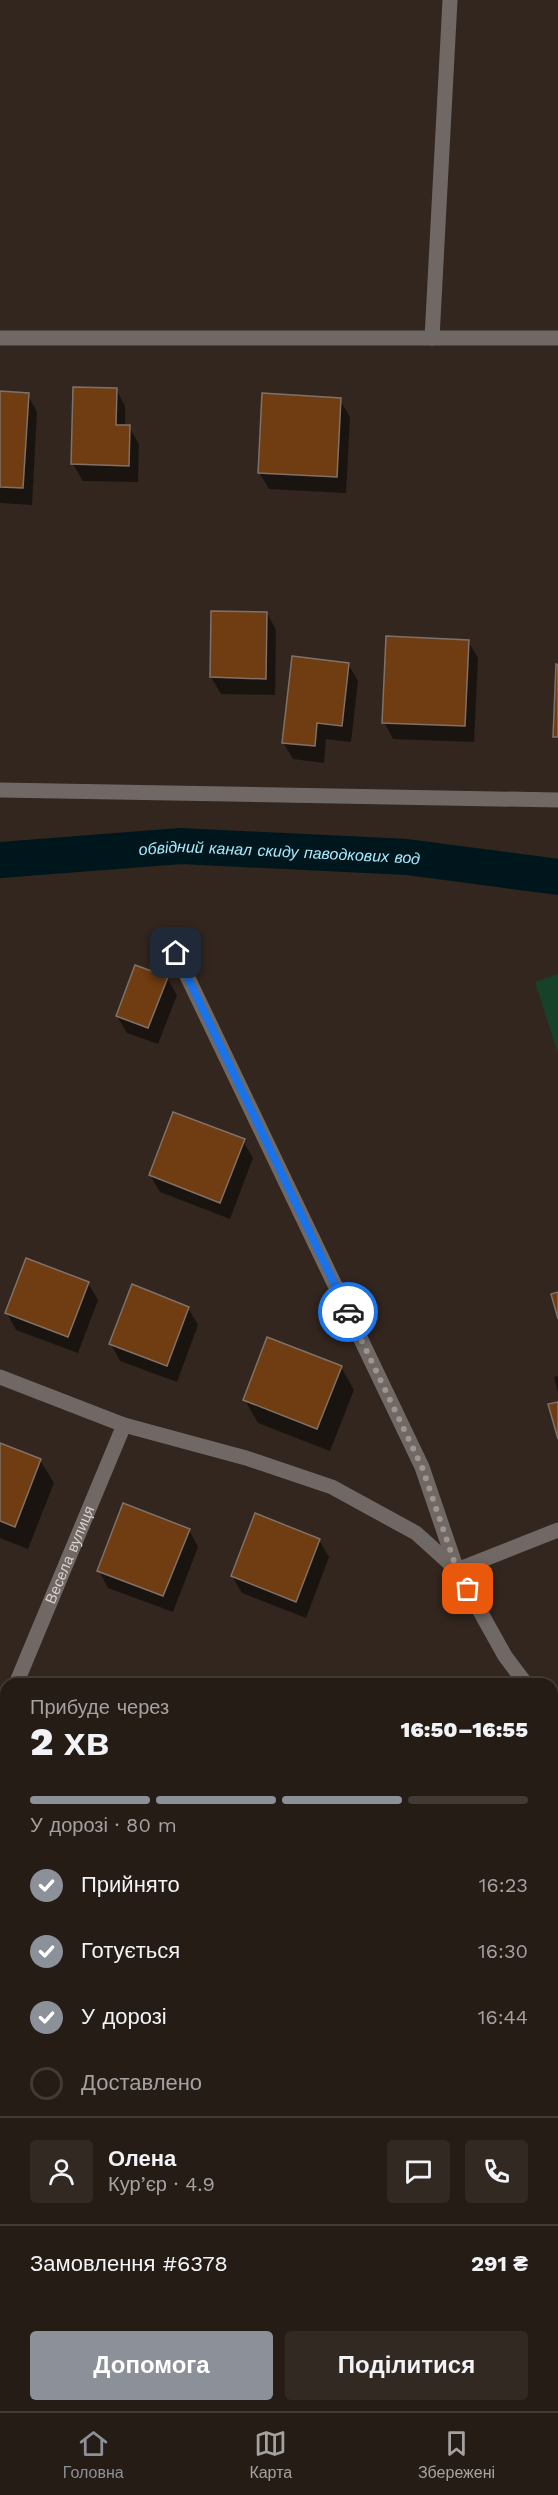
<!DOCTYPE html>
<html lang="uk">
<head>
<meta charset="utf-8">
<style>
	body { margin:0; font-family:"Work Sans",sans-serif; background:#322923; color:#f1f3f6; height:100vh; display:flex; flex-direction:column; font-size:22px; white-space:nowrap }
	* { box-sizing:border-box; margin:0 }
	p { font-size:20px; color:#a4a1a1 }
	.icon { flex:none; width:33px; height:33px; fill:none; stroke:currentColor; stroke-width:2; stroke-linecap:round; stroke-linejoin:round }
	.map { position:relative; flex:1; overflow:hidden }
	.side { position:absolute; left:0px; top:1678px; width:558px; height:734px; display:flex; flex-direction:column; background:#261c16; border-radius:18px 18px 0 0; box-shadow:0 2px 4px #0004,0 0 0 2px #423a35 }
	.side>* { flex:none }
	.pin { position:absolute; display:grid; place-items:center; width:51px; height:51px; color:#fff; margin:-26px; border-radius:12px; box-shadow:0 3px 9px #0006 }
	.courier { position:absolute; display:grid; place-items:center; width:60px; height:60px; margin:-30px; border:4px solid #1a73e8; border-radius:50%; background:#fff; color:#222; box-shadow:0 2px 8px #0007 }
	.headline em { font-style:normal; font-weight:800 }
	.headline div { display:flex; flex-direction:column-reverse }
	.headline { display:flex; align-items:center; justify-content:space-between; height:102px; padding:0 30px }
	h1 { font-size:39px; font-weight:800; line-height:45px }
	.bar { display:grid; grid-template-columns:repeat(4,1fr); gap:9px 6px; align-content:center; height:72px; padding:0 30px }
	.bar i { height:8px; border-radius:4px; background:#423a35 }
	.bar .on { background:#8c9099 }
	.bar p { grid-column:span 4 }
	.line { display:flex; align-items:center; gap:15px; padding:0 30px; border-top:2px solid #423a35 }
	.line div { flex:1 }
	.round { display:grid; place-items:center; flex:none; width:63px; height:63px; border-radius:6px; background:#322923 }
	ol { padding:0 30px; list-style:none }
	li { display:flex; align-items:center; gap:18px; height:66px }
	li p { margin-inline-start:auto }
	li .icon { padding:6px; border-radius:50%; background:#8c9099; color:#fff; stroke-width:4 }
	li:last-child { color:#a4a1a1 }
	li i { width:33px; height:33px; border:3px solid #423a35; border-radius:50% }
	.action { display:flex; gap:12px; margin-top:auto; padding:12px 30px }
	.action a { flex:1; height:69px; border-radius:6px; background:#8c9099; color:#fff; font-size:24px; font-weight:800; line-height:69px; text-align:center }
	.action a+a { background:#322923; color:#f1f3f6 }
	.tab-bar { display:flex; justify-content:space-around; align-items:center; height:84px; border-top:2px solid #423a35; background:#261c16; font-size:16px; color:#a4a1a1 }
	.tab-bar a { display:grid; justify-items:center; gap:3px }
	.tab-bar .on { color:#8c9099 }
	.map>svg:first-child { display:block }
	.green { fill:#164229 }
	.shadow { fill:#0007 }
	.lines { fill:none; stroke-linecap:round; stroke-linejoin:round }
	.canal { stroke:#00161d; stroke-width:36 }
	.building { fill:#703c12; stroke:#807168; stroke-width:1.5 }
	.minor { stroke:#6f6865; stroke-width:15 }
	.done { stroke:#9f958e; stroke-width:6; stroke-dasharray:0 10.8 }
	.route { stroke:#1a73e8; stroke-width:8 }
	.labels { text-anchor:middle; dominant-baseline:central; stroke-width:4.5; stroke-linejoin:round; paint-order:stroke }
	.street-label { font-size:15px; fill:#d9d1cb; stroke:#32261e }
	.water-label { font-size:16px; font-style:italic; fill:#a7eafe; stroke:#32261e }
</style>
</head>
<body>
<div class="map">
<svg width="558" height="2411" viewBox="0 0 558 2411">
	<rect width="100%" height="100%" fill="#32261e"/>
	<path class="green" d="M558,974V1054L535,982Z"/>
	<g class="shadow">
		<path d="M116,389L125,406V427H129L139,444L138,482L83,481L73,464Z"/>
		<path d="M0,393L28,395L37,412L32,505L0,503Z"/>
		<path d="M340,400L350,417L346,493L269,489L259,472Z"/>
		<path d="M267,613L276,630L275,695L221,694L211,677Z"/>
		<path d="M468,641L478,658L474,742L393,739L384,722Z"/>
		<path d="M348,664L358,681L351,742L326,739L324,763L293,759L283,742Z"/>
		<path d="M167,978L177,995L158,1044L127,1033L117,1016Z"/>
		<path d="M243,1141L253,1158L230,1219L160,1192L150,1175Z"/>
		<path d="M88,1283L98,1300L78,1353L16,1330L7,1313Z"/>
		<path d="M188,1308L198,1325L177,1382L120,1361L111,1344Z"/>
		<path d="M341,1367L354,1390L330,1451L258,1423L245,1400Z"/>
		<path d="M558,1376V1393L554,1377Z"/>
		<path d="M0,1444L40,1460L54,1483L28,1549L0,1538Z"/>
		<path d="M189,1530L198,1547L173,1612L108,1588L99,1571Z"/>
		<path d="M319,1540L329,1557L306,1618L242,1593L232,1576Z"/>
		<path d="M0,1832L6,1835V1922L0,1920Z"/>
		<path d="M0,1950L6,1953V2027L0,2025Z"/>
		<path d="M0,2061L5,2069L0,2082Z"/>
		<path d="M92,2406H129L122,2411H95Z"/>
	</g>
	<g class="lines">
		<path class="canal" id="s1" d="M0,860L181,846L407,857L558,877"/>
	</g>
	<g class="building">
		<path d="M73,387L117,388L116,425H130L129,466L71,464Z"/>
		<path d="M0,391L29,393L23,488L0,487Z"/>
		<path d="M262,393L341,398L337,477L258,473Z"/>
		<path d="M211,611L267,612L266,679L210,677Z"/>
		<path d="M386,636L469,640L465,726L382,723Z"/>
		<path d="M292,656L349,663L342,726L317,723L315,746L282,743Z"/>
		<path d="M556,664L558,665V737H553Z"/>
		<path d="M135,965L168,977L148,1028L116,1016Z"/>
		<path d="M173,1112L245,1139L220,1203L149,1175Z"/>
		<path d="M26,1258L89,1282L68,1337L5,1313Z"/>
		<path d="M132,1284L189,1307L167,1366L109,1344Z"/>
		<path d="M558,1292V1319L551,1294Z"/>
		<path d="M267,1337L342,1366L317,1429L243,1400Z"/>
		<path d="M558,1402V1439L548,1404Z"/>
		<path d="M0,1443L41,1459L15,1527L0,1521Z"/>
		<path d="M123,1503L190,1529L163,1596L97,1571Z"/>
		<path d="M255,1513L320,1539L296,1602L231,1576Z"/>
		<path d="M0,1831L6,1833V1905L0,1903Z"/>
		<path d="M552,1933L558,1943V2062L552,2052Z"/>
		<path d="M0,1949L6,1951V2007L4,2014L0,2012Z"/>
	</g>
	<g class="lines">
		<g class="minor">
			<path d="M0,338H558"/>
			<path d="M432,338L450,0"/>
			<path d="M0,790L558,800"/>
			<path d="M176,953L422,1467L457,1570L558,1530"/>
			<path d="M0,1377L124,1425L246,1458L332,1487L416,1533L457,1570L505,1656L526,1684"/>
			<path id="s2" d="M16,1684L124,1425"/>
			<path d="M552,1719L558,1726"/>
			<path d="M0,1723L6,1709"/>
			<path d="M552,2206L558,2203"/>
			<path d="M216,2411L223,2406"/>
		</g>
	</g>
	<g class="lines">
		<path class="done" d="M348,1312L422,1467L457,1570L468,1589"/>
		<path class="route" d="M176,953L348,1312"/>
	</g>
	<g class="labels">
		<g class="street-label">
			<text stroke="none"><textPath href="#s2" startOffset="140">Весела вулиця</textPath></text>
		</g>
		<g class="water-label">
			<text stroke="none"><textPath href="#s1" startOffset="280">обвідний канал скиду паводкових вод</textPath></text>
		</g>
	</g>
</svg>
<div class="pin" style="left:468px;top:1589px;background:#ea580c"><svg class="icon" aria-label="bag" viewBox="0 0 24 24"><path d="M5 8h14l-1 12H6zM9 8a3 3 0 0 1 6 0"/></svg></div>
<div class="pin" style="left:176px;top:953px;background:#1f2937"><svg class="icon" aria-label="home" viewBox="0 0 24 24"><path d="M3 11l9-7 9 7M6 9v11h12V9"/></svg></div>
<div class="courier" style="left:348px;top:1312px"><svg class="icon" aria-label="car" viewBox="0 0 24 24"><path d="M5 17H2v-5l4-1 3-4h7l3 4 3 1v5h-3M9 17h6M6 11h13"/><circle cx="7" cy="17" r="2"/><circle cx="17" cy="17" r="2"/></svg></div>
<section class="side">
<div class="headline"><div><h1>2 хв</h1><p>Прибуде через</p></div><em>16:50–16:55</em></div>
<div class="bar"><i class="on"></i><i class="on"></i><i class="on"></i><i></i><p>У дорозі · 80 m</p></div>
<ol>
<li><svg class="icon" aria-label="check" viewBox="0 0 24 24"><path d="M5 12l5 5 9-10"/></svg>Прийнято<p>16:23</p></li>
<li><svg class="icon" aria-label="check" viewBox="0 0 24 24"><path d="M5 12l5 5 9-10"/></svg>Готується<p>16:30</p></li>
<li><svg class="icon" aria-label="check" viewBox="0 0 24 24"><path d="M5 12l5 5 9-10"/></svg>У дорозі<p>16:44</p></li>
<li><i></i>Доставлено</li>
</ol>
<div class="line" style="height:108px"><a class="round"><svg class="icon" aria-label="person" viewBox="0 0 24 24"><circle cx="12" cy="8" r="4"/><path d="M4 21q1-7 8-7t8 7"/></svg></a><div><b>Олена</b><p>Кур’єр · 4.9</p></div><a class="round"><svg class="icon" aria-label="chat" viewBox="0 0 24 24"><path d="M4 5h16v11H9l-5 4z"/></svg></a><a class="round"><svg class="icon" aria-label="phone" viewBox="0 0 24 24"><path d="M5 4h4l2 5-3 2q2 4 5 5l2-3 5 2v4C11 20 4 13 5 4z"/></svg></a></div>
<div class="line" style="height:78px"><div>Замовлення #6378</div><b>291 ₴</b></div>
<div class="action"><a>Допомога</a><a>Поділитися</a></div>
</section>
</div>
<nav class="tab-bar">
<a class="on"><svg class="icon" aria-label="home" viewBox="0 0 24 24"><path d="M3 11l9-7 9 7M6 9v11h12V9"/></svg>Головна</a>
<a><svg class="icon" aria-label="map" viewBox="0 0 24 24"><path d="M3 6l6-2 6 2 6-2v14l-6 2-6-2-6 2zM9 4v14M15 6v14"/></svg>Карта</a>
<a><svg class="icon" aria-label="saved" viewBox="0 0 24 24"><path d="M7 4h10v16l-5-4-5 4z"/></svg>Збережені</a>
</nav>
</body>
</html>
